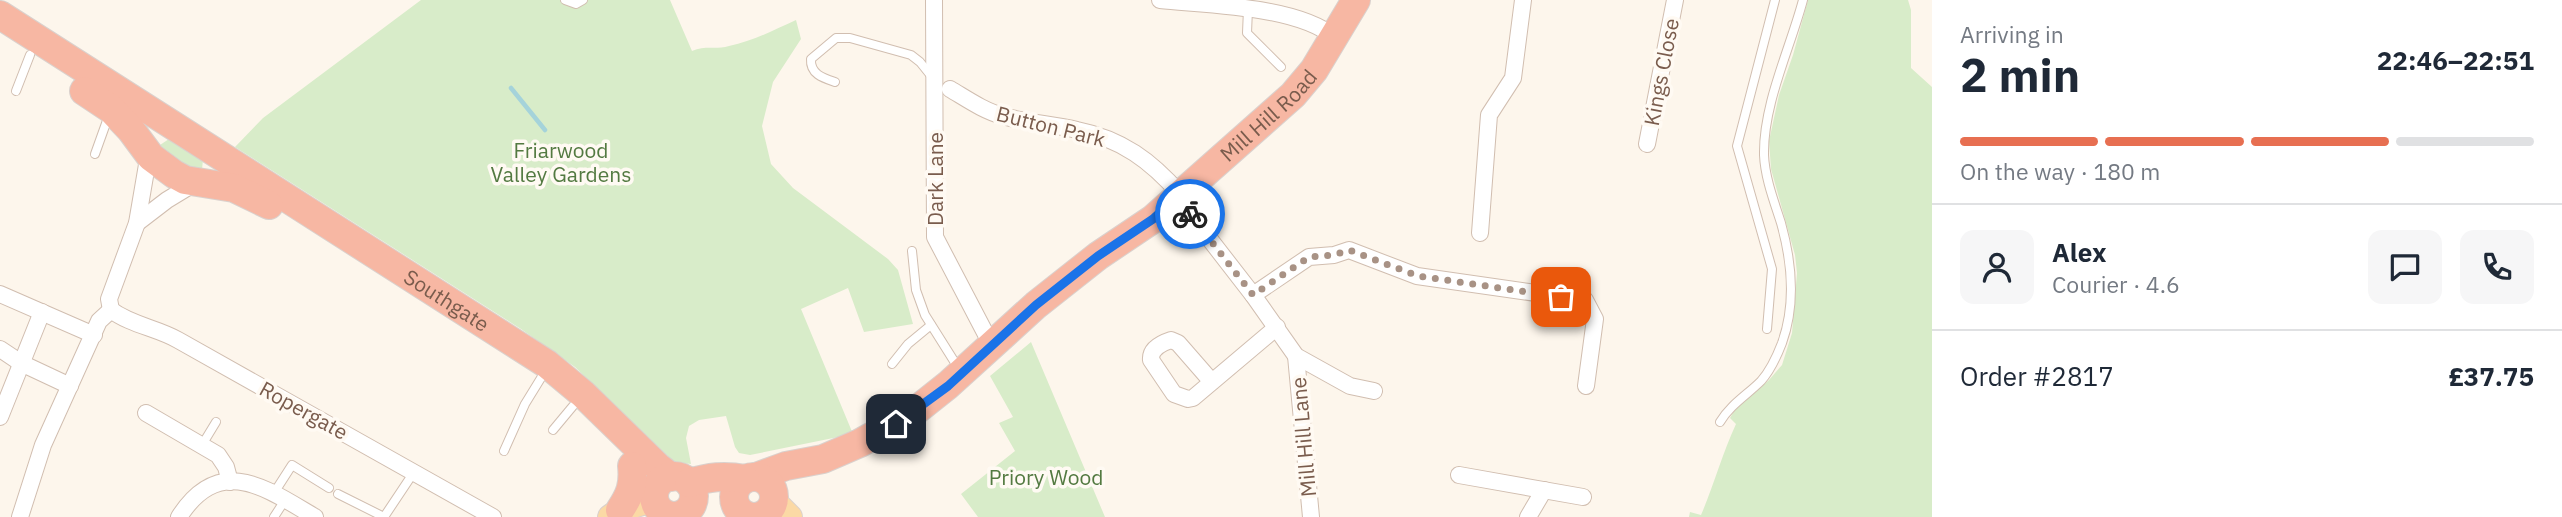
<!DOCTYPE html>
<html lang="en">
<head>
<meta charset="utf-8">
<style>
	body { margin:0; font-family:"IBM Plex Sans",sans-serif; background:#f6f6f7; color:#1f2937; height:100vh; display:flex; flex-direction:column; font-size:26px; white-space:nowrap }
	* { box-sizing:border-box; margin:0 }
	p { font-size:23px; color:#747a83 }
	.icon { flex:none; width:38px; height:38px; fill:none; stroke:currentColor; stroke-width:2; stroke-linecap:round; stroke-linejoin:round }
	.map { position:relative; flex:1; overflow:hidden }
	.details { display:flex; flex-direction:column; background:#fff; width:630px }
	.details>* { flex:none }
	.pin { position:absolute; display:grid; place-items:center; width:60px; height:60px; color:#fff; margin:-30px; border-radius:14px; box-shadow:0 4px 10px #0006 }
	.courier { position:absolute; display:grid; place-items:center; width:70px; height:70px; margin:-35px; border:5px solid #1a73e8; border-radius:50%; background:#fff; color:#222; box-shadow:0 2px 9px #0007 }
	.summary em { font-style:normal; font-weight:700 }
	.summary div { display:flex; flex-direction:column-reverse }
	.summary { display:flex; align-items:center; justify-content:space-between; height:119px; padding:0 28px }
	h1 { font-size:46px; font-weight:700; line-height:52px }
	.bar { display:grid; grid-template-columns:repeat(4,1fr); gap:10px 7px; align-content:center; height:84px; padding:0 28px }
	.bar i { height:9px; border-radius:5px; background:#e0e1e3 }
	.bar .on { background:#e76f51 }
	.bar p { grid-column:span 4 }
	.line { display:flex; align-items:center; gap:18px; padding:0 28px; border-top:2px solid #e0e1e3 }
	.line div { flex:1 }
	.round { display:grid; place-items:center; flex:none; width:74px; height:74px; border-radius:14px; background:#f6f6f7 }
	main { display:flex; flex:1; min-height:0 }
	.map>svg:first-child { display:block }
	.green { fill:#d8ecc9 }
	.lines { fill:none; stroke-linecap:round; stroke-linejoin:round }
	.stream { stroke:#a5d3da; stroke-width:4.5 }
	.lane-casing { stroke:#d1beb0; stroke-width:10 }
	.street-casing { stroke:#d1beb0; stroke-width:18 }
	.primary-casing { stroke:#dad1cd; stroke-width:26 }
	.highway-casing { stroke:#dad1cd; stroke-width:30 }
	.lane { stroke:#fff; stroke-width:8 }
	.street { stroke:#fff; stroke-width:16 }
	.primary { stroke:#fbd9a5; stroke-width:24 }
	.highway { stroke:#f7b7a3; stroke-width:28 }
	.done { stroke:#a89285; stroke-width:7; stroke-dasharray:0 12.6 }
	.route { stroke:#1a73e8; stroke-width:9 }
	.labels { text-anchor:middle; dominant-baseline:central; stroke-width:7; stroke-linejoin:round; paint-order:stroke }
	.street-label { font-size:21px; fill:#7a5c4d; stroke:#fffaf3 }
	.park-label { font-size:21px; fill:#537a41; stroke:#fffaf3 }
</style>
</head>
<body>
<main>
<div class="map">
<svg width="1932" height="517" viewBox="0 0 1932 517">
	<rect width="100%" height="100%" fill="#fdf6ec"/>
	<g class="green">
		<path d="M421,0H670L692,51C705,45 716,50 729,46C753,41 774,30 796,20L801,39L773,82L762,126L771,164L793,188L888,259L898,270L913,324L864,332L848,288L801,309L853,434L750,455L739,453L735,447L726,416L699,420L689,426L686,438L691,464L674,462L575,367L521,329L235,147L263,118Z"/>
		<path d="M1808,0H1908L1911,10V68L1932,87V517H1689L1690,512L1701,515C1714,485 1722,454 1736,424L1730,418L1736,408L1769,380L1782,365L1792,333L1797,273L1795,255L1771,169L1769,141L1779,95L1793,55Z"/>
		<path d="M169,139L203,159L202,170L195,175L159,148L160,145Z"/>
		<path d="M1031,342L1105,517H978L961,494L1015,451L999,423L1013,417L990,376Z"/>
	</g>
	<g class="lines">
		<path class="stream" d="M511,88L545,130"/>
		<g class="lane-casing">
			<g id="lane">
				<path d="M565,0L576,4L583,0"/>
				<path d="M1248,9L1247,33L1281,67"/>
				<path d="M835,82C823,78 810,74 811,59L836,38H850L911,55L920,62L932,77"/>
				<path d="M16,91L30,55"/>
				<path d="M95,154L109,115"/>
				<path d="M912,251L916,290L925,315L959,369"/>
				<path d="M1767,329L1772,269L1737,146L1775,0"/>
				<path d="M892,364L908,344L931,325"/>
				<path d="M1720,422C1730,405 1747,395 1761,381C1770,371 1777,356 1782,343C1796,304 1792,262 1781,223C1774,201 1765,178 1764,155C1763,104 1790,49 1803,0"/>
				<path d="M553,430L573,406"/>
				<path d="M202,445L216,422"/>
				<path d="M504,451L525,404L541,378"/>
				<path d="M274,493L292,465L329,488"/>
				<path d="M338,494L384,517"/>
				<path d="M274,517L285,500"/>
				<path d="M384,517L414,472"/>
			</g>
		</g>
		<g class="street-casing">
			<g id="street">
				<path d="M934,0L935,237L991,344"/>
				<path d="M1160,0C1208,5 1297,6 1334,37"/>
				<path d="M950,89C967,99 984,111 1003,116C1027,123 1053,124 1077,130C1122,139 1151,161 1180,194"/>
				<path d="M1647,144L1675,0"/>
				<path d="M1177,197L1253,295L1296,356L1350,386L1374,391"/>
				<path d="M137,223L167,200L195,183"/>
				<path d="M1480,233L1489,115L1513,78L1523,0"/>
				<path d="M0,294L94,335"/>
				<path d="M1253,295L1309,257L1334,255L1349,250L1417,276L1585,300L1595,319L1586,386"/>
				<path d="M111,310C131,325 157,328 178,340L493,517"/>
				<path d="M111,310L109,299L137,223L149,153"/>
				<path d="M0,349L21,363L70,386"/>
				<path d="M1296,356L1311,517"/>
				<path d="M1212,382L1178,343L1171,340C1162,343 1150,349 1151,360L1174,394L1188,399L1193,398L1277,327"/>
				<path d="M146,413L218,455L226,467L230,482"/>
				<path d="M0,417L42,312"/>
				<path d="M1459,475L1583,497"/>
				<path d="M20,517L43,445L99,321L111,310"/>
				<path d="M179,517C220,453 267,489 315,517"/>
				<path d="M1528,517L1544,490"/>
			</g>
		</g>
		<g class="primary-casing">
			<g id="primary">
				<path d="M774,501L790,517"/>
				<path d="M610,517L620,510L655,499"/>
				<path d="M665,517L668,515"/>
				<path d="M754,517H755"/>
			</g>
		</g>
		<g class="highway-casing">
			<g id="highway">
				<path id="s1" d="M0,15L547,364L583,394L658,467L671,477"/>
				<path d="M84,91L111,109L131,130L151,157L174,174L185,180L234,188L269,205"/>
				<circle cx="674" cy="496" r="20"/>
				<path id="s2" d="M756,477L786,466L823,459L860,443L909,416L948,385L1036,305L1098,256L1153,219L1293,95L1314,70L1356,0"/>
				<circle cx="754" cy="497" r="20"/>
				<path d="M689,483C709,477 724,475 745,479"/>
				<path d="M620,510C630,495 634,485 632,466"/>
			</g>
		</g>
		<use href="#lane" class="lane"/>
		<use href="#street" class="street"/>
		<use href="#primary" class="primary"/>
		<use href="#highway" class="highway"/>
	</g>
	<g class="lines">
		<path class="done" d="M1190,214L1253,295L1309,257L1334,255L1349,250L1418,276L1561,297"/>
		<path class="route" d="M896,424L948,386L1036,305L1098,256L1153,219L1177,197L1190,214"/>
	</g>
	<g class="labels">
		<g class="street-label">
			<text transform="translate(1661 72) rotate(-79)">Kings Close</text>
			<text stroke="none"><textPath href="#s2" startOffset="635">Mill Hill Road</textPath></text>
			<text transform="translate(1051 126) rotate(14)">Button Park</text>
			<text transform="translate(935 179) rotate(-90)">Dark Lane</text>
			<text stroke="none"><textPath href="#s1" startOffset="530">Southgate</textPath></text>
			<text transform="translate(304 410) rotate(29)">Ropergate</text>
			<text transform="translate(1303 437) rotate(-95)">Mill Hill Lane</text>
		</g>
		<g class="park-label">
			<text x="561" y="150">Friarwood<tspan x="561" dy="24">Valley Gardens</tspan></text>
			<text x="1046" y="477">Priory Wood</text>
		</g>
	</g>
</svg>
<div class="pin" style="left:1561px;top:297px;background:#ea580c"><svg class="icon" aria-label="bag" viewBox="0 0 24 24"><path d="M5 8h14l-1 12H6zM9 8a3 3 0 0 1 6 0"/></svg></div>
<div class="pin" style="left:896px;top:424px;background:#1f2937"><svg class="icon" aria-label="home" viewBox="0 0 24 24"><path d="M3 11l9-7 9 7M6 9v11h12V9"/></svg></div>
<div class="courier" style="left:1190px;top:214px"><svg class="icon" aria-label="bike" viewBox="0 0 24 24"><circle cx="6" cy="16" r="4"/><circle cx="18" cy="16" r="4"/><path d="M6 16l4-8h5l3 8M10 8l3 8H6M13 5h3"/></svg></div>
</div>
<section class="details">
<div class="summary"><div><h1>2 min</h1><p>Arriving in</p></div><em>22:46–22:51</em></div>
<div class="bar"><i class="on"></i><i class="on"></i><i class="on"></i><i></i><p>On the way · 180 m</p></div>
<div class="line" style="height:126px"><a class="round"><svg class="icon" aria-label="person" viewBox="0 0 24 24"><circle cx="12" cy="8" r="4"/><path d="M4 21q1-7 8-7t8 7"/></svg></a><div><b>Alex</b><p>Courier · 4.6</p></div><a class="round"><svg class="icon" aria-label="chat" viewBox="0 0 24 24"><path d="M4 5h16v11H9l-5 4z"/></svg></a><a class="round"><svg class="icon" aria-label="phone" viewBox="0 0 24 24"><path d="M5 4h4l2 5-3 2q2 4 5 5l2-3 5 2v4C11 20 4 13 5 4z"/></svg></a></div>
<div class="line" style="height:91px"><div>Order #2817</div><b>£37.75</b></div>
</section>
</main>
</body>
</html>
